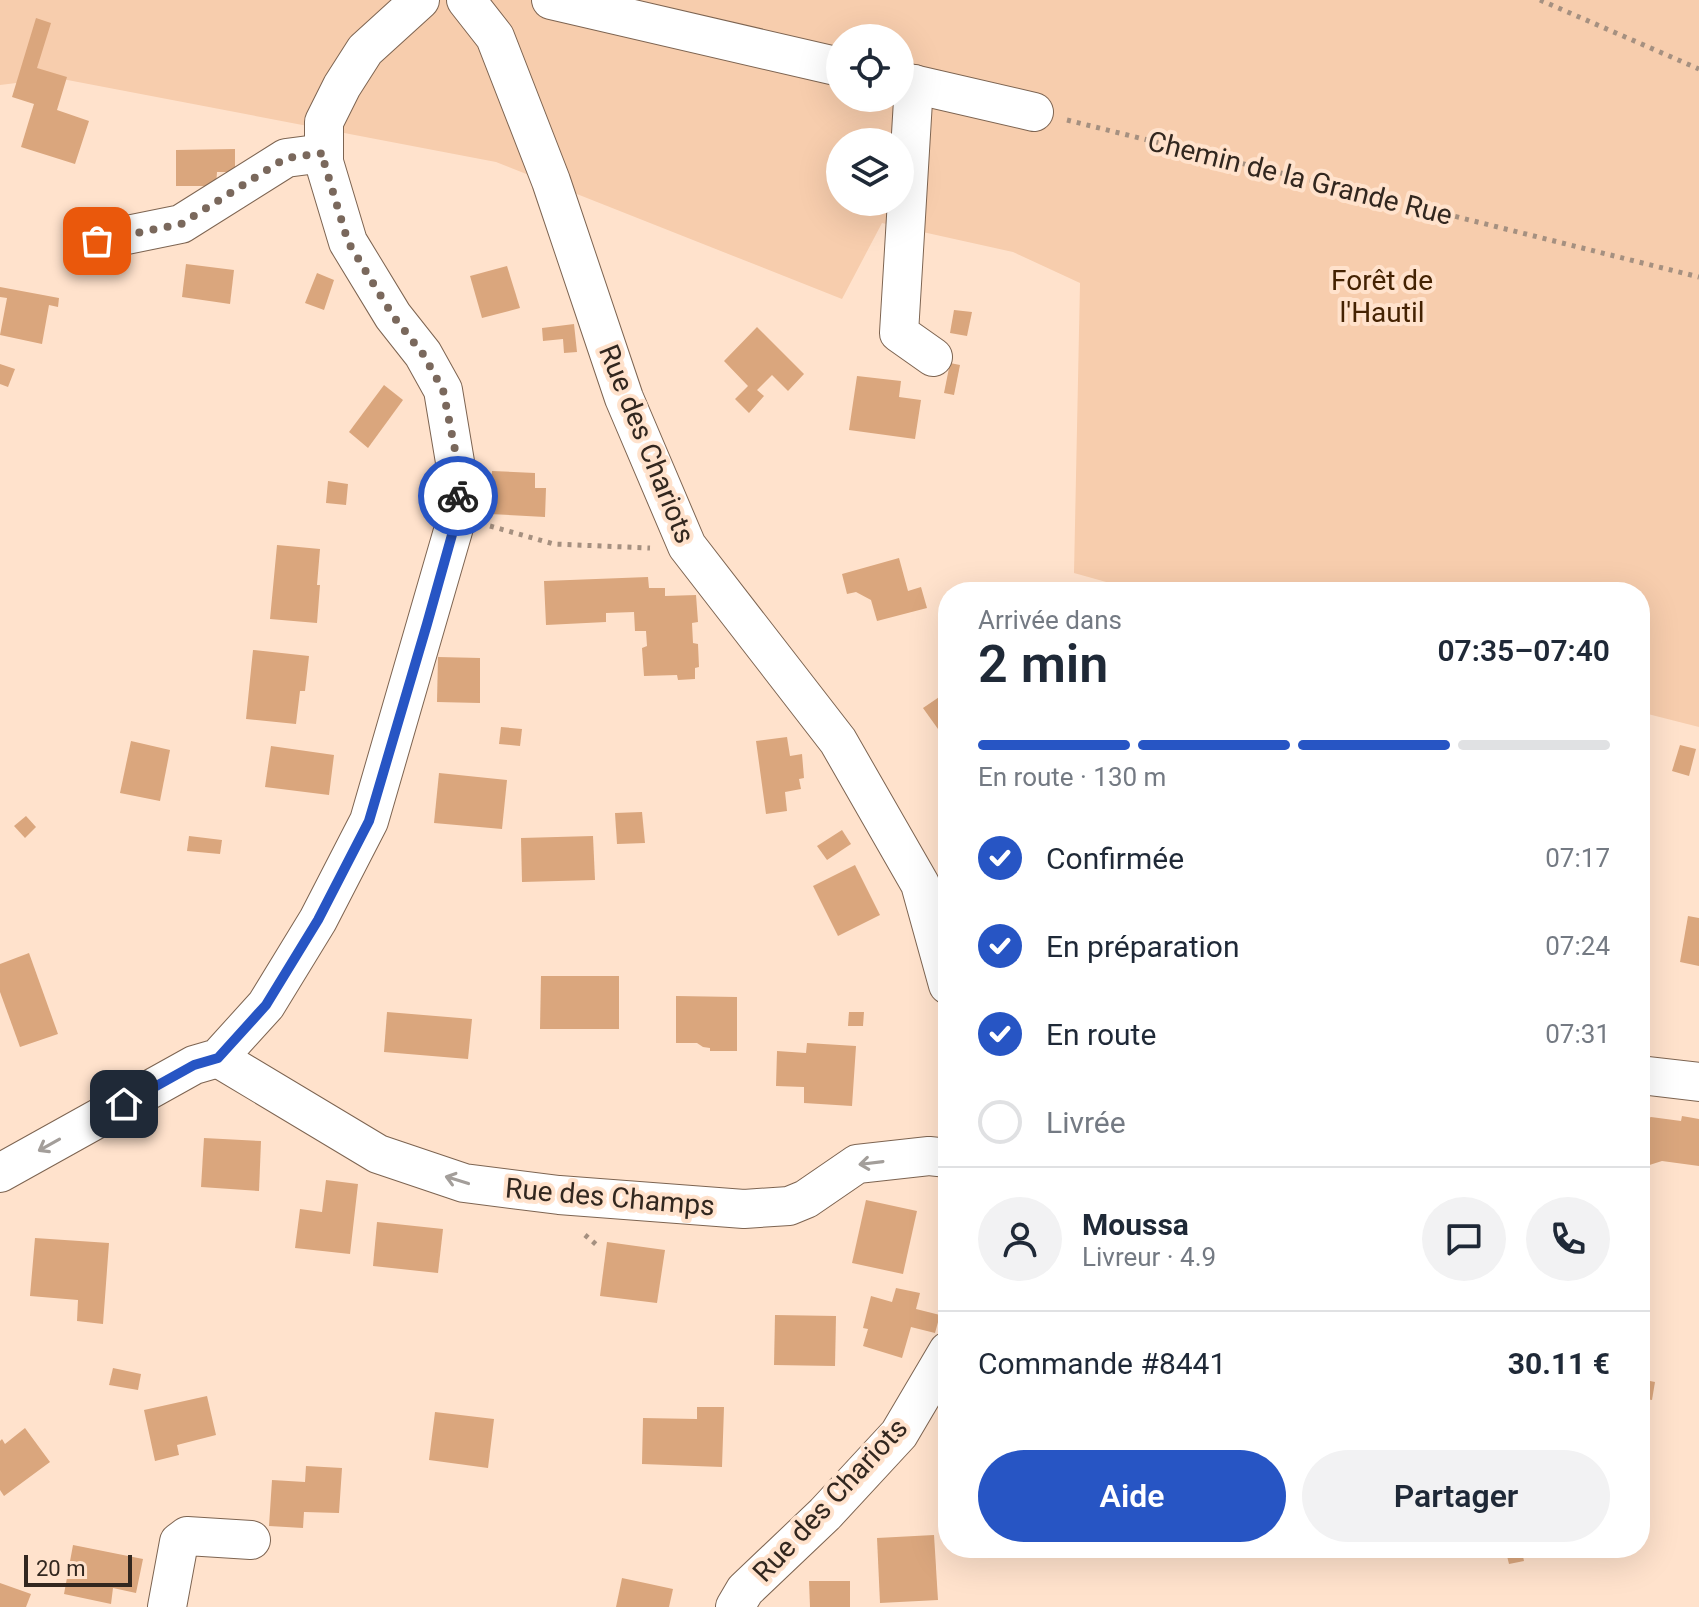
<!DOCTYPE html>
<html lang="fr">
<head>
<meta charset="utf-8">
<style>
	body { margin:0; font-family:Roboto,sans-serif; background:#f2f2f3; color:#1f2937; height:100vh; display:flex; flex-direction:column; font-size:30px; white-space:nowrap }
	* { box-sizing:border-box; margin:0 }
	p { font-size:26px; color:#747a83 }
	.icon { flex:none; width:44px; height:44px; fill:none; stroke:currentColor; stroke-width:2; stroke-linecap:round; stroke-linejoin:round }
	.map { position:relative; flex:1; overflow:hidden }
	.side { position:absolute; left:938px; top:582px; width:712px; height:976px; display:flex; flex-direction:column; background:#fff; border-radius:32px; box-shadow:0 8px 32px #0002 }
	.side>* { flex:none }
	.controls { position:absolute; left:826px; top:24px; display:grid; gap:16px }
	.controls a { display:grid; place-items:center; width:88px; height:88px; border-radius:50%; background:#fff; box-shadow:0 8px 32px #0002; font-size:40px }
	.scale { position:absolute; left:24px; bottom:20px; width:108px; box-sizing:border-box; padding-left:8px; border:4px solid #32271f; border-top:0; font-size:22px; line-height:28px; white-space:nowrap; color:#32271f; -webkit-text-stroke:6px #ffe2cc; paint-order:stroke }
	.pin { position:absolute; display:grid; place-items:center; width:68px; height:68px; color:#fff; margin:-34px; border-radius:16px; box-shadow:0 4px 12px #0006 }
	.courier { position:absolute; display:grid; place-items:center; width:80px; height:80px; margin:-40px; border:6px solid #2755c4; border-radius:50%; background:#fff; color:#222; box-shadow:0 2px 10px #0007 }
	.summary em { font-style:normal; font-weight:600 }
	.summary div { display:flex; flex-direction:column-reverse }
	.summary { display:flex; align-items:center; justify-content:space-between; height:136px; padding:0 40px }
	h1 { font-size:52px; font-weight:600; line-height:60px }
	.bar { display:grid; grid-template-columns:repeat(4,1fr); gap:12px 8px; align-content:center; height:96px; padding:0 40px }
	.bar i { height:10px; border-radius:6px; background:#e0e1e3 }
	.bar .active { background:#2755c4 }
	.bar p { grid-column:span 4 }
	.line { display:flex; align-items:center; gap:20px; padding:0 40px; border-top:2px solid #e0e1e3 }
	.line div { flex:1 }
	.round { display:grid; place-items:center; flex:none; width:84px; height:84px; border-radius:42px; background:#f2f2f3 }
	ol { padding:0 40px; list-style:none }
	li { display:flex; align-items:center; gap:24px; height:88px }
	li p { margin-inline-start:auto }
	li .icon { padding:8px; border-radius:50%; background:#2755c4; color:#fff; stroke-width:4 }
	li:last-child { color:#747a83 }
	li i { width:44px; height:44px; border:4px solid #e0e1e3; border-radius:50% }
	.action { display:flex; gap:16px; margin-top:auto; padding:16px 40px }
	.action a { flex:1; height:92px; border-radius:48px; background:#2755c4; color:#fff; font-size:32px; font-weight:600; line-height:92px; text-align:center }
	.action a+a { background:#f2f2f3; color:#1f2937 }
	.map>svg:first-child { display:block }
	.green { fill:#f7cdad; fill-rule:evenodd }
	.building { fill:#daa67d }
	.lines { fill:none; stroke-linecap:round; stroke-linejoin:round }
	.minor-casing { stroke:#7d6451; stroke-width:40 }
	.path { stroke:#a59080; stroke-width:5; stroke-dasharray:4 6; stroke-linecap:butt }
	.minor { stroke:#fff; stroke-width:38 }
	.oneway { stroke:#a39e9a }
	.done { stroke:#7a685c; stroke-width:8; stroke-dasharray:0 14.4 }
	.route { stroke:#2755c4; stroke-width:10 }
	.labels { text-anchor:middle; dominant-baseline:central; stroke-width:8; stroke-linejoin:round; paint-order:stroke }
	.street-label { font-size:28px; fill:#32271f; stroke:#ffe2cc }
	.park-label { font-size:28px; fill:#442202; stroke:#ffe2cc }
</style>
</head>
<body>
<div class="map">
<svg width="1699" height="1607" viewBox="0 0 1699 1607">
	<rect width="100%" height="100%" fill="#ffe2cc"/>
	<path class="green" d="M0,0H1699V727L1640,712V592H1142L1074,573L1080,283L1013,252L882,223L842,299L496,162L57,78L0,85ZM840,38H900V98H840ZM840,142H900V202H840Z"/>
	<g class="building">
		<path d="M36,18L51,23L37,68L67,77L57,110L89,121L75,164L21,147L34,104L12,97Z"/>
		<path d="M235,149V172H217L216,186H176V150Z"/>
		<path d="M186,264L234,270L230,304L182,297Z"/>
		<path d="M507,266L520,308L482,318L470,276Z"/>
		<path d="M317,273L334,280L324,310L305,303Z"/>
		<path d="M0,287L59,298L58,307L49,305L42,344L0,335L7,298L0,297Z"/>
		<path d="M954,310L972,312L967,336L950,333Z"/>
		<path d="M574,324L577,352L564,353L563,339L543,341L542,328Z"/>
		<path d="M757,327L804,374L788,391L772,375L757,390L764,396L749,413L735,399L748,386L724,361Z"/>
		<path d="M950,363L960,365L954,395L944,393Z"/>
		<path d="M0,364L15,369L8,387L0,384Z"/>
		<path d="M857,376L901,381L899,397L921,400L915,439L849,430Z"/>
		<path d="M384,385L403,400L368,448L349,432Z"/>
		<path d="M492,471L535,473V488H546L545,517L490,514Z"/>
		<path d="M328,481L348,484L346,505L326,503Z"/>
		<path d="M277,545L320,549L317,585H320L317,623L270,619Z"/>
		<path d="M899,558L908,591L921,587L927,608L877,621L871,600L856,592L847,594L842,574Z"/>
		<path d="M648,577L649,588H665V596L696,595L698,622L692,623L693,643L698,644L699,667L695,668V679L678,680L677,675L644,676L642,648L647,646L646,631H635L634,612L606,613V622L546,625L544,581Z"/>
		<path d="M253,650L309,656L305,691H300L296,724L246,719Z"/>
		<path d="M438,657L480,658V703L437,702Z"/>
		<path d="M948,691V743L923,708Z"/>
		<path d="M501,727L522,729L520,746L499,744Z"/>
		<path d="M787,737L790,756L802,754L804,778L799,779L801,789L785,792L787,811L766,814L756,741Z"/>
		<path d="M131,741L170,750L160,801L120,793Z"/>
		<path d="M1680,745L1696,749L1689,776L1672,771Z"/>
		<path d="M271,746L334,755L329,795L265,787Z"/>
		<path d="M439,773L507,780L502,829L434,823Z"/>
		<path d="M642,812L645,843L617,844L615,813Z"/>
		<path d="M26,816L36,827L25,838L14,826Z"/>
		<path d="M842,830L851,844L827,860L817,846Z"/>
		<path d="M189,836L222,840L220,854L187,851Z"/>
		<path d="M593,836L595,880L522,882L521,838Z"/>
		<path d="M855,865L880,915L838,936L813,886Z"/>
		<path d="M1688,916L1699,918V966L1680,962Z"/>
		<path d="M29,953L58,1034L20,1047L0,992V964Z"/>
		<path d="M541,976H619V1029H540Z"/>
		<path d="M676,996L737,997V1051H710V1048L703,1047L697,1043H676Z"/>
		<path d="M387,1012L472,1019L468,1059L384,1052Z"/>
		<path d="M849,1012H864L863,1026H848Z"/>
		<path d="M807,1043L856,1046L852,1106L804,1103V1087L776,1086L777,1051L806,1053Z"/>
		<path d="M1682,1116L1699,1119V1166L1662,1161L1640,1168V1122L1651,1117L1681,1121Z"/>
		<path d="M204,1138L261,1141L259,1191L201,1187Z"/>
		<path d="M326,1180L358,1184L350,1254L295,1248L300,1209L322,1212Z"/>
		<path d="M866,1200L917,1211L903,1274L852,1263Z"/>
		<path d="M377,1222L443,1229L438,1273L373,1266Z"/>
		<path d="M35,1238L109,1243L103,1324L77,1321L78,1300L30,1296Z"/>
		<path d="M607,1242L665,1250L657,1303L600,1296Z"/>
		<path d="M896,1288L920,1293L916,1309L940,1315L935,1333L911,1327L902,1358L863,1346L868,1329L863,1328L871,1296L892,1302Z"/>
		<path d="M775,1315L836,1316L835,1366L774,1365Z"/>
		<path d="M113,1368L141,1374L138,1390L109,1385Z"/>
		<path d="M1640,1379L1655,1382L1652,1400L1640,1398Z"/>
		<path d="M207,1396L216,1435L177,1445L179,1455L155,1461L144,1410Z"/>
		<path d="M697,1407H724L722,1467L642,1464L643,1418L697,1419Z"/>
		<path d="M435,1412L494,1419L488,1468L429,1460Z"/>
		<path d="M25,1428L50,1462L4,1496L0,1490V1441L2,1439L5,1444Z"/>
		<path d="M306,1466L342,1468L339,1513L304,1512L303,1528L269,1526L272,1480L305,1482Z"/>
		<path d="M934,1535L938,1600L880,1603L877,1538Z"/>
		<path d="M73,1545L143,1559L136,1593L113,1588L111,1604L64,1594Z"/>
		<path d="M1505,1548H1521L1524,1561L1509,1564Z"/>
		<path d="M622,1578L673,1589L669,1607H616Z"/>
		<path d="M809,1581H850V1607H810Z"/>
		<path d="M0,1583L31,1594L26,1607H0Z"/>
	</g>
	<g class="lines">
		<g class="minor-casing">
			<g id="minor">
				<path d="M466,0L495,37L551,181L624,398L687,546L838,741L920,884L948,985"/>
				<path d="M551,0L840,67"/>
				<path d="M900,81L1034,112"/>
				<path d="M914,84L899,333L933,357"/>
				<path d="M97,241L181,224L286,158L324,153"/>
				<path d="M218,1058L378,1154L464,1183L559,1195L744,1209L789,1206L806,1199L857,1164L929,1156L948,1158"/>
				<path d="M1640,1075L1699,1082"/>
				<path d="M0,1173L194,1065L218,1058L266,1005L318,920L369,821L457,517L458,480L443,390L423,354L393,316L348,242L324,162V122L342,86L365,50L420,0"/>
				<path d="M167,1607L179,1542L187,1536L251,1540"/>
				<path d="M735,1607L745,1590L825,1514L899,1434L948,1351"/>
			</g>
		</g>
		<g class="path">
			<path d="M1540,0L1699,69"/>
			<path d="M1067,120L1699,277"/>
			<path d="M490,526L554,544L650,548"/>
			<path d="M585,1235L598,1246"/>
		</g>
		<use href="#minor" class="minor"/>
	</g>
	<defs><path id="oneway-shaft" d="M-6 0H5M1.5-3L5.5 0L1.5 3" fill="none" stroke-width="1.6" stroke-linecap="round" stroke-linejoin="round" transform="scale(2)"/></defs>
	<g class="oneway">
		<use href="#oneway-shaft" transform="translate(49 1145) rotate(151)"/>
		<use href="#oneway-shaft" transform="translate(871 1163) rotate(173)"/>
		<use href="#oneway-shaft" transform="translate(457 1180) rotate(-163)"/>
	</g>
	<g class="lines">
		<path class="done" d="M97,241L181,224L286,158L324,153V162L348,242L393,316L423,354L443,390L455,450L458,496"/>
		<path class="route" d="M124,1104L194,1065L218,1058L266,1005L318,920L369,821L427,624L457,517L458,496"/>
	</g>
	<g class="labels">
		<g class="street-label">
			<text transform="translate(1300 178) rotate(14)">Chemin de la Grande Rue</text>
			<text transform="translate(647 444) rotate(68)">Rue des Chariots</text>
			<text transform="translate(610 1197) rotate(5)">Rue des Champs</text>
			<text transform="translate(830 1500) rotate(-47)">Rue des Chariots</text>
		</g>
		<g class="park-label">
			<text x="1382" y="280">Forêt de<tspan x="1382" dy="32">l'Hautil</tspan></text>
		</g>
	</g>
</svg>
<div class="controls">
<a><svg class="icon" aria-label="locate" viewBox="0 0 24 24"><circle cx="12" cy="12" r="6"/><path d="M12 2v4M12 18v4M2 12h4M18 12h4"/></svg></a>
<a><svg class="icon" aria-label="layers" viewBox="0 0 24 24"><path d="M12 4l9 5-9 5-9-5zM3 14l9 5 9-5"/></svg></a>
</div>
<div class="scale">20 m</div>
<div class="pin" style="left:97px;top:241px;background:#ea580c"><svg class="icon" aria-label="bag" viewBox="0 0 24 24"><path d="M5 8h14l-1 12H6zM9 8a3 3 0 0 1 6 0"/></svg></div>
<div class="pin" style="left:124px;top:1104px;background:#1f2937"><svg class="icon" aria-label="home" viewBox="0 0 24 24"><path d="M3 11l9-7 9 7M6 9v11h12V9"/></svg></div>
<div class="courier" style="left:458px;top:496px"><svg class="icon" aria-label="bike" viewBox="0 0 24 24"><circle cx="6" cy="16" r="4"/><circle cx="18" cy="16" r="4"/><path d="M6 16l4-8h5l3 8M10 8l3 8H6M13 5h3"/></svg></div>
<section class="side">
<div class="summary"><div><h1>2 min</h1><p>Arrivée dans</p></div><em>07:35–07:40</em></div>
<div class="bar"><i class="active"></i><i class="active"></i><i class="active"></i><i></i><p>En route · 130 m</p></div>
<ol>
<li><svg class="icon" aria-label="check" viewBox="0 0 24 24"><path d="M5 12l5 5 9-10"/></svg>Confirmée<p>07:17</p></li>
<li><svg class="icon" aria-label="check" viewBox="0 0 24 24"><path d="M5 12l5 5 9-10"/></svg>En préparation<p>07:24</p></li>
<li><svg class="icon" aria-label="check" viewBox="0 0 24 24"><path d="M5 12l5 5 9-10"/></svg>En route<p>07:31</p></li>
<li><i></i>Livrée</li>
</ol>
<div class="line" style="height:144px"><a class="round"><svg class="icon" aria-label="person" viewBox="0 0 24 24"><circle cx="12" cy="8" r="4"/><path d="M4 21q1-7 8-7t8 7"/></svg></a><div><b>Moussa</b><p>Livreur · 4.9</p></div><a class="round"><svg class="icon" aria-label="chat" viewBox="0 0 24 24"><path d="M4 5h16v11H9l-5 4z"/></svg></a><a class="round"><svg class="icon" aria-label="phone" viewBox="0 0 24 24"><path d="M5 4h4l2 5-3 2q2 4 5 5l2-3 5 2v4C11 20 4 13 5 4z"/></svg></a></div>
<div class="line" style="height:104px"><div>Commande #8441</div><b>30.11 €</b></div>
<div class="action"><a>Aide</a><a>Partager</a></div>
</section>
</div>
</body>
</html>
